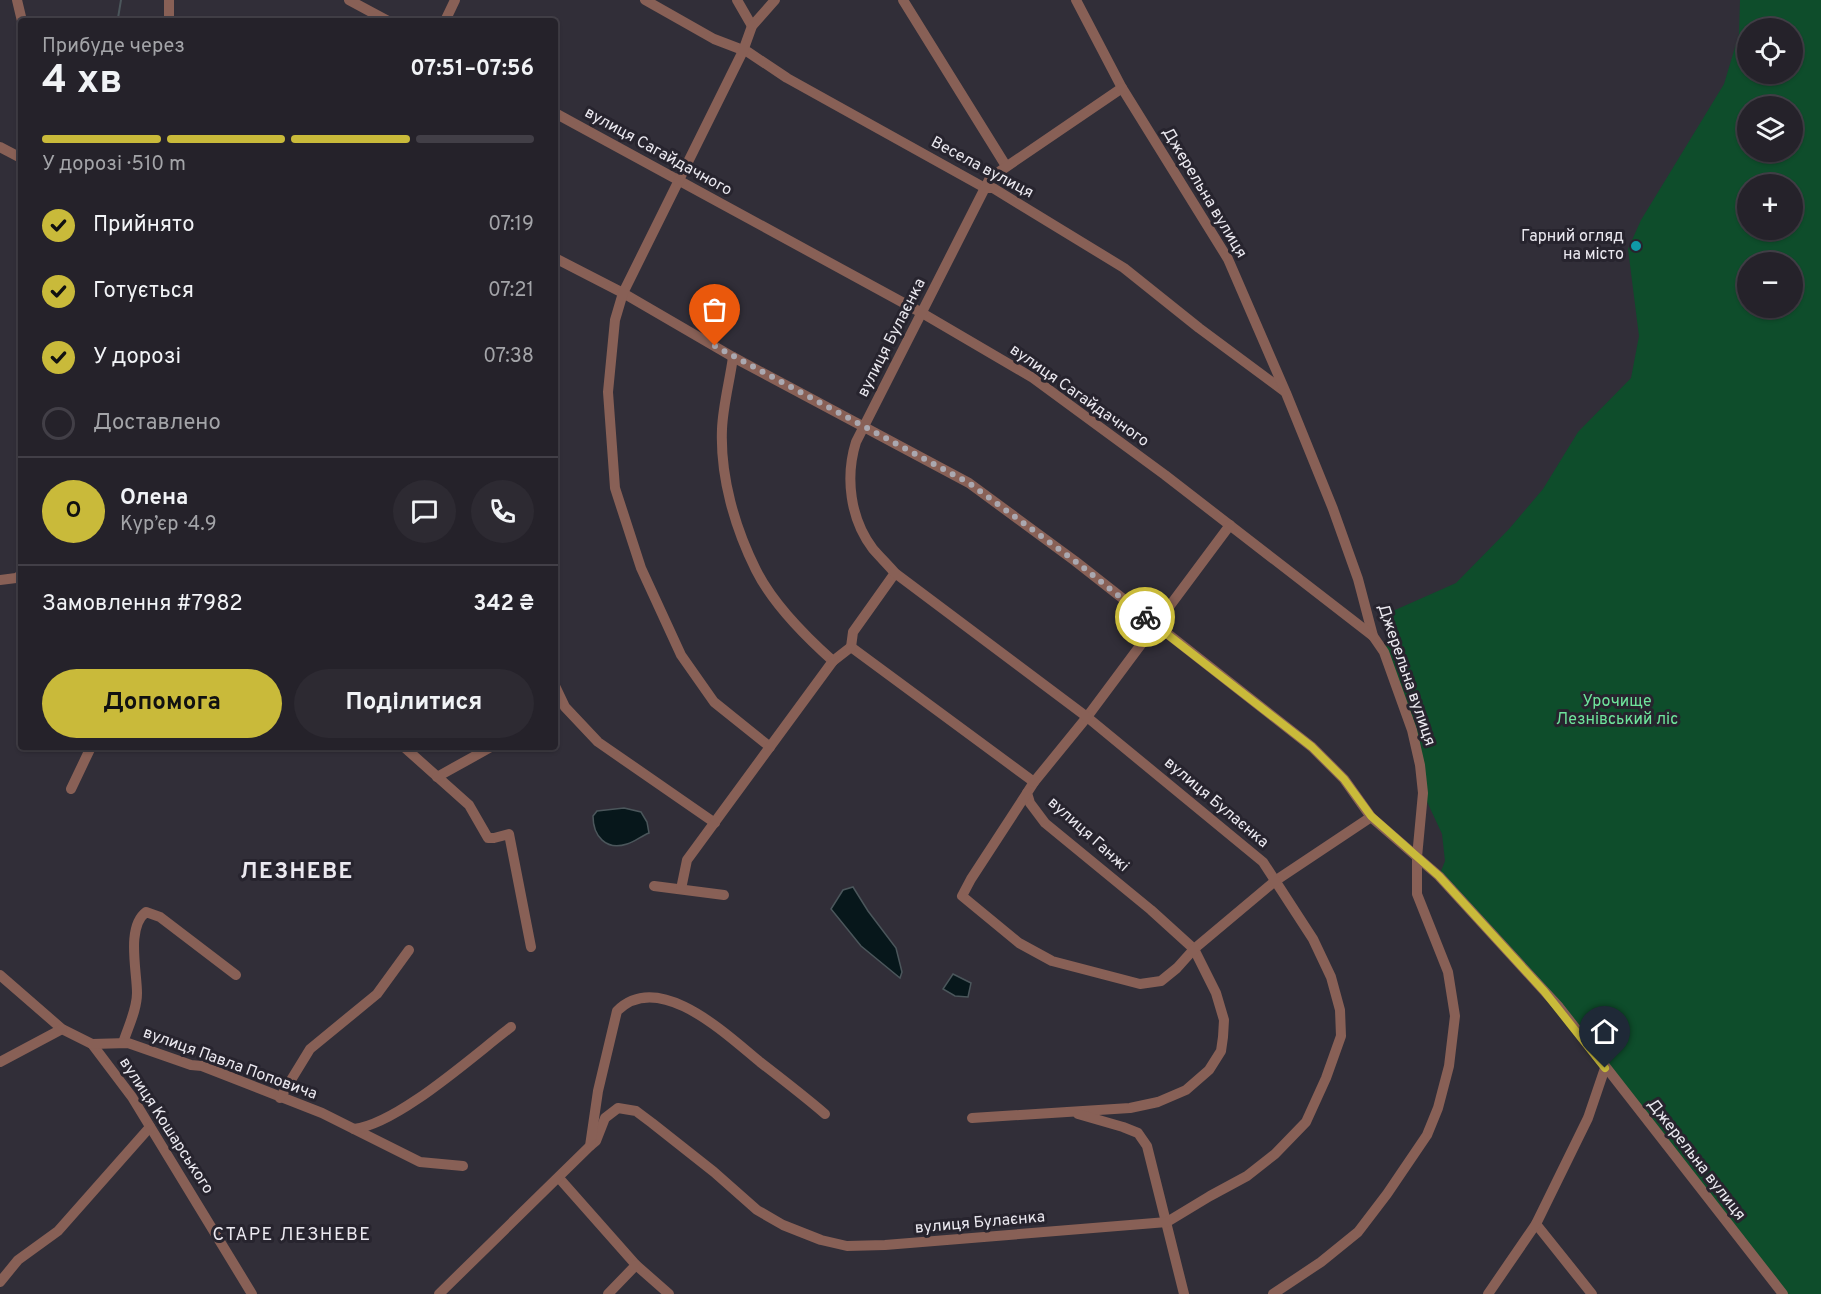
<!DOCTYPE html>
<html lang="uk">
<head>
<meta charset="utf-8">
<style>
	body { margin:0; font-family:Overpass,sans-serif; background:#2d2a32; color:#f1f3f6; height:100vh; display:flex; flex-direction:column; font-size:22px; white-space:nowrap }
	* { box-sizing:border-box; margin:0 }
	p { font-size:20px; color:#a3a4a8 }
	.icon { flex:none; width:33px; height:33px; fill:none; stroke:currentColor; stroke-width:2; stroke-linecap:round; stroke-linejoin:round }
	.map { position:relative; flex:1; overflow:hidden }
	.side { position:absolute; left:18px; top:18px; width:540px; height:732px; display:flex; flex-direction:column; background:#25222a; border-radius:6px; box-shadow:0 2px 4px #0004,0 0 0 2px #423f47 }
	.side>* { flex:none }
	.fabs { position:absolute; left:1737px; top:18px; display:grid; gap:12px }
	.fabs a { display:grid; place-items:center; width:66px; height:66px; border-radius:50%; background:#25222a; box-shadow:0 2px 4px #0004,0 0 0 2px #423f47; font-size:30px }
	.pin { position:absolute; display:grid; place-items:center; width:51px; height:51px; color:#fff; margin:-62px -26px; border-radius:50% 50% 50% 0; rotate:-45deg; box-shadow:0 0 6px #0007 }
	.pin .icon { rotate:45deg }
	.courier { position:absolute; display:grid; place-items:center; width:60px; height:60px; margin:-30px; border:4px solid #c9ba3a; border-radius:50%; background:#fff; color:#222; box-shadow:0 2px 8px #0007 }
	.overview em { font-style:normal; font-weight:700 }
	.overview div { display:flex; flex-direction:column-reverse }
	.overview { display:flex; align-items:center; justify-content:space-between; height:102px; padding:0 24px }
	h1 { font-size:39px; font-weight:700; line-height:45px }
	.bar { display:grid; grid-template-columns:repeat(4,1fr); gap:9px 6px; align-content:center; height:72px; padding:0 24px }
	.bar i { height:8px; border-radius:4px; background:#423f47 }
	.bar .current { background:#c9ba3a }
	.bar p { grid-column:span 4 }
	.line { display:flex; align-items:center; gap:15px; padding:0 24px; border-top:2px solid #423f47 }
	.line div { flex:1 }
	.round { display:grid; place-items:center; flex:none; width:63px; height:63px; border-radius:32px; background:#2d2a32 }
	ol { padding:0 24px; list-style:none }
	li { display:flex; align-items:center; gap:18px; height:66px }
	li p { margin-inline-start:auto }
	li .icon { padding:6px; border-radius:50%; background:#c9ba3a; color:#111; stroke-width:4 }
	li:last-child { color:#a3a4a8 }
	li i { width:33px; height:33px; border:3px solid #423f47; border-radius:50% }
	.action { display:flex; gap:12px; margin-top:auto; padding:12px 24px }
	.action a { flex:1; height:69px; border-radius:36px; background:#c9ba3a; color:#111; font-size:24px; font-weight:700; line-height:69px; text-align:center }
	.action a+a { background:#2d2a32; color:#f1f3f6 }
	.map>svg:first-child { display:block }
	.green { fill:#0e4d2b; fill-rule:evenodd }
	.water { fill:#07171b; stroke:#4b565b; stroke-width:1.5 }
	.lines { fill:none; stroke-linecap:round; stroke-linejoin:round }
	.stream { stroke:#4b565b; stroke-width:2 }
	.minor { stroke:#886056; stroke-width:10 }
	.done { stroke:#aaa8b0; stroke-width:6; stroke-dasharray:0 10.8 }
	.route { stroke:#c9ba3a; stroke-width:8 }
	.culture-dot { fill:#0f9aa8; stroke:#27242e; stroke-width:2 }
	.labels { text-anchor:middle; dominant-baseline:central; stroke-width:6; stroke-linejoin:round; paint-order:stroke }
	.street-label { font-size:16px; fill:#ebe9f0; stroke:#27242e }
	.poi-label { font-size:16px; fill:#ebe9f0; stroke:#27242e; text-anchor:end }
	.park-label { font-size:16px; fill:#6ee59c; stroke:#27242e }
	.neighbourhood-label { font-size:18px; letter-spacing:1.5px; fill:#ebe9f0; stroke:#27242e }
	.district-label { font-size:22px; font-weight:bold; letter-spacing:1.5px; fill:#ebe9f0; stroke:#27242e }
</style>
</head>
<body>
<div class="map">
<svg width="1821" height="1294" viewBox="0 0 1821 1294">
	<rect width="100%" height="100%" fill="#312e38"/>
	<path class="green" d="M1740,0H1821V1294H1783L1605,1068L1439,876L1445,861L1442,834L1423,793L1420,765L1384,652L1387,637L1386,614L1456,583L1509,529L1543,489L1578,432L1631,378L1639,336L1628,249L1641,220L1724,84L1739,34ZM1748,28H1792V74H1748ZM1748,106H1792V152H1748ZM1748,184H1792V230H1748ZM1748,262H1792V308H1748Z"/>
	<g class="water">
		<path d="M624,808L641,812L647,822L649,833C641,836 635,842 627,844C606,851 593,836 593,816L597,811Z"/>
		<path d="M853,887L868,911L896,948L902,972L900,978L861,946L831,909L843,890Z"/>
		<path d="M953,974L971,983L968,997L955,996L943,989Z"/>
	</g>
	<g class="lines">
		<path class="stream" d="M118,18L121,0"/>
		<g class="minor">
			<path d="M17,0L22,21"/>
			<path d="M349,0L388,21"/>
			<path d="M645,0L714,39L748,52L787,78L985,188H993L1124,268L1199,328L1284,391"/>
			<path d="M737,0L752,26"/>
			<path d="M903,0L1006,166"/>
			<path d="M1076,0L1122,88L1228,259L1286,393L1333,509L1358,579L1373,636L1384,652L1412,730L1420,765L1423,793L1417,857L1439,876L1559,1007L1783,1294"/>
			<path d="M169,21V0"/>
			<path d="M445,21L455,0"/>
			<path d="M555,113L922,313L1033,378L1165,475L1373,636"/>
			<path d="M0,147L21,158"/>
			<path d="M555,258L623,293L733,357L969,483L1075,561L1312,747L1344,779L1371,817L1417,857V894L1448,972L1455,1016L1449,1066L1438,1108L1427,1135L1387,1194L1358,1232L1321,1262L1273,1294"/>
			<path d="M733,357C730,380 723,405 722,429C720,477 735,528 756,570C773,604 805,636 833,661L851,647L1034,782L1027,793L1030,803L1045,823L1151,910L1194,949L1216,993L1224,1020L1223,1037L1221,1051L1209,1070L1186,1090L1158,1102L1130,1108L972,1118"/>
			<path d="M0,580L16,578L21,575"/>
			<path d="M851,647L853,632L895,573"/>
			<path d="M555,686L565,707L598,742L715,823"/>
			<path d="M404,747L469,805L488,838H494L509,834L531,947"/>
			<path d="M770,747L714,702L681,655L641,568L615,488L608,392L615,320L623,293L743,51L752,26L775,0"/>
			<path d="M437,777L491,747"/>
			<path d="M1034,782L1087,717L1230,525"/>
			<path d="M71,789L91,747"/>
			<path d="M1027,793L971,879L962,896L1019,943L1052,961L1140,984L1161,981L1177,968L1194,949L1275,881L1371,817"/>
			<path d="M654,886L724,895"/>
			<path d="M681,889L687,860L833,661"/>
			<path d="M0,975L62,1029L92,1044L132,1097L252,1294"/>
			<path d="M123,1043C128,1027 137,1010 137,993C137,971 126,927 146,912L160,917L236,975"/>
			<path d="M92,1044L128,1043L191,1065L202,1066L322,1113L420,1162L463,1166"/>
			<path d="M0,1062L62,1029"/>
			<path d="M280,1098L310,1049L377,994L409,950"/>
			<path d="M1078,1114L1123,1127L1138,1133L1147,1146L1184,1294"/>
			<path d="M354,1129C398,1124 474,1055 511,1027"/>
			<path d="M590,1146L596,1141L605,1118L618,1108L636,1111L652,1123L714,1172L757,1210L783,1225L821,1240L847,1246L885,1245L1167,1222L1210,1196L1247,1176L1275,1154L1306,1122L1326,1078L1341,1036L1340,1010L1331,977L1313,939L1263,862L1087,717L895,573C888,565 880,557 873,549C850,519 845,477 856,442L990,178L1122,88"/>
			<path d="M559,1178L636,1265L669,1294"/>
			<path d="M1536,1224L1592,1294"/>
			<path d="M0,1282L18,1260L58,1231L150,1127"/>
			<path d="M439,1294L590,1146L598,1091L617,1011C659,969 727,1035 760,1062C782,1079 804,1096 825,1114"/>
			<path d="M608,1294L636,1265"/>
			<path d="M1488,1294L1536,1224L1588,1118L1605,1068"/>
		</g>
	</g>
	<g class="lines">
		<path class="done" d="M715,346L969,483L1075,561L1145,617"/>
		<path class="route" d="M1145,617L1312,747L1344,779L1371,816L1439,876L1544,991L1605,1068"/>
	</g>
	<circle class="culture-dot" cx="1636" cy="246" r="6"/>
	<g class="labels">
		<g class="street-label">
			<text transform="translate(658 152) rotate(29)">вулиця Сагайдачного</text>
			<text transform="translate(982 168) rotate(28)">Весела вулиця</text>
			<text transform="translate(1204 193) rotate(59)">Джерельна вулиця</text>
			<text transform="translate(892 338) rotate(-63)">вулиця Булаєнка</text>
			<text transform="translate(1079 396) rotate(35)">вулиця Сагайдачного</text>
			<text transform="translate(1406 675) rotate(71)">Джерельна вулиця</text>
			<text transform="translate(1216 803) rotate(40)">вулиця Булаєнка</text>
			<text transform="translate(1088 835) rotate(42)">вулиця Ганжі</text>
			<text transform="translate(230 1064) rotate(20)">вулиця Павла Поповича</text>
			<text transform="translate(166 1126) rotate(57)">вулиця Кошарського</text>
			<text transform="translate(1696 1160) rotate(52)">Джерельна вулиця</text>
			<text transform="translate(980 1223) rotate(-5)">вулиця Булаєнка</text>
		</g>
		<g class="poi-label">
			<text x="1624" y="237">Гарний огляд<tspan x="1624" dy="18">на місто</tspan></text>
		</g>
		<g class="park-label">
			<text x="1617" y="702">Урочище<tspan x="1617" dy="18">Лезнівський ліс</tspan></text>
		</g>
		<g class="neighbourhood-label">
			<text x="292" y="1235">СТАРЕ ЛЕЗНЕВЕ</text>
		</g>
		<g class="district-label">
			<text x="297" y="872">ЛЕЗНЕВЕ</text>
		</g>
	</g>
</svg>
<div class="fabs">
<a><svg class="icon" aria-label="locate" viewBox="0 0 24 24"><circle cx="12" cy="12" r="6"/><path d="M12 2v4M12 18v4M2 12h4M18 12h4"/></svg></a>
<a><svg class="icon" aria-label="layers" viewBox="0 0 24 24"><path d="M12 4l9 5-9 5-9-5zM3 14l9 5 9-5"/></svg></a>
<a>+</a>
<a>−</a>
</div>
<div class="pin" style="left:715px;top:346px;background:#ea580c"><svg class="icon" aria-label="bag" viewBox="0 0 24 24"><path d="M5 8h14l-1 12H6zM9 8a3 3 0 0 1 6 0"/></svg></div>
<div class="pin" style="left:1605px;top:1068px;background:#1f2937"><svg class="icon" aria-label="home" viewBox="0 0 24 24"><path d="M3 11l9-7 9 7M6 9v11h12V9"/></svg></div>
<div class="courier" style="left:1145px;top:617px"><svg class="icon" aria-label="bike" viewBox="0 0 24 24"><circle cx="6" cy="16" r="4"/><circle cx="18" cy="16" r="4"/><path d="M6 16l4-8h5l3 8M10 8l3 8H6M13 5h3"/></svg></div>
<section class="side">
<div class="overview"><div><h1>4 хв</h1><p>Прибуде через</p></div><em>07:51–07:56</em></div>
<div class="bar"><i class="current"></i><i class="current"></i><i class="current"></i><i></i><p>У дорозі · 510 m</p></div>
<ol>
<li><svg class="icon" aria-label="check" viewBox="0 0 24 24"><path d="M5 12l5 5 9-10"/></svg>Прийнято<p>07:19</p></li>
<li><svg class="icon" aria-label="check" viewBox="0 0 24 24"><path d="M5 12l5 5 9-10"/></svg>Готується<p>07:21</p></li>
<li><svg class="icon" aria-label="check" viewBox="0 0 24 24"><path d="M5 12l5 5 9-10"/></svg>У дорозі<p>07:38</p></li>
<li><i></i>Доставлено</li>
</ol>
<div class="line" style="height:108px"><b class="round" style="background:#c9ba3a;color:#111">О</b><div><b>Олена</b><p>Кур’єр · 4.9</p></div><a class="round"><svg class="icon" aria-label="chat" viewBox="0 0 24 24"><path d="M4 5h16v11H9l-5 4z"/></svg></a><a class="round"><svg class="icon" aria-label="phone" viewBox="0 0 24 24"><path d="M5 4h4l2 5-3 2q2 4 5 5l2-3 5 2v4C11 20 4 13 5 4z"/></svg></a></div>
<div class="line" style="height:78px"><div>Замовлення #7982</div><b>342 ₴</b></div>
<div class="action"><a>Допомога</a><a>Поділитися</a></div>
</section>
</div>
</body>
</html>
